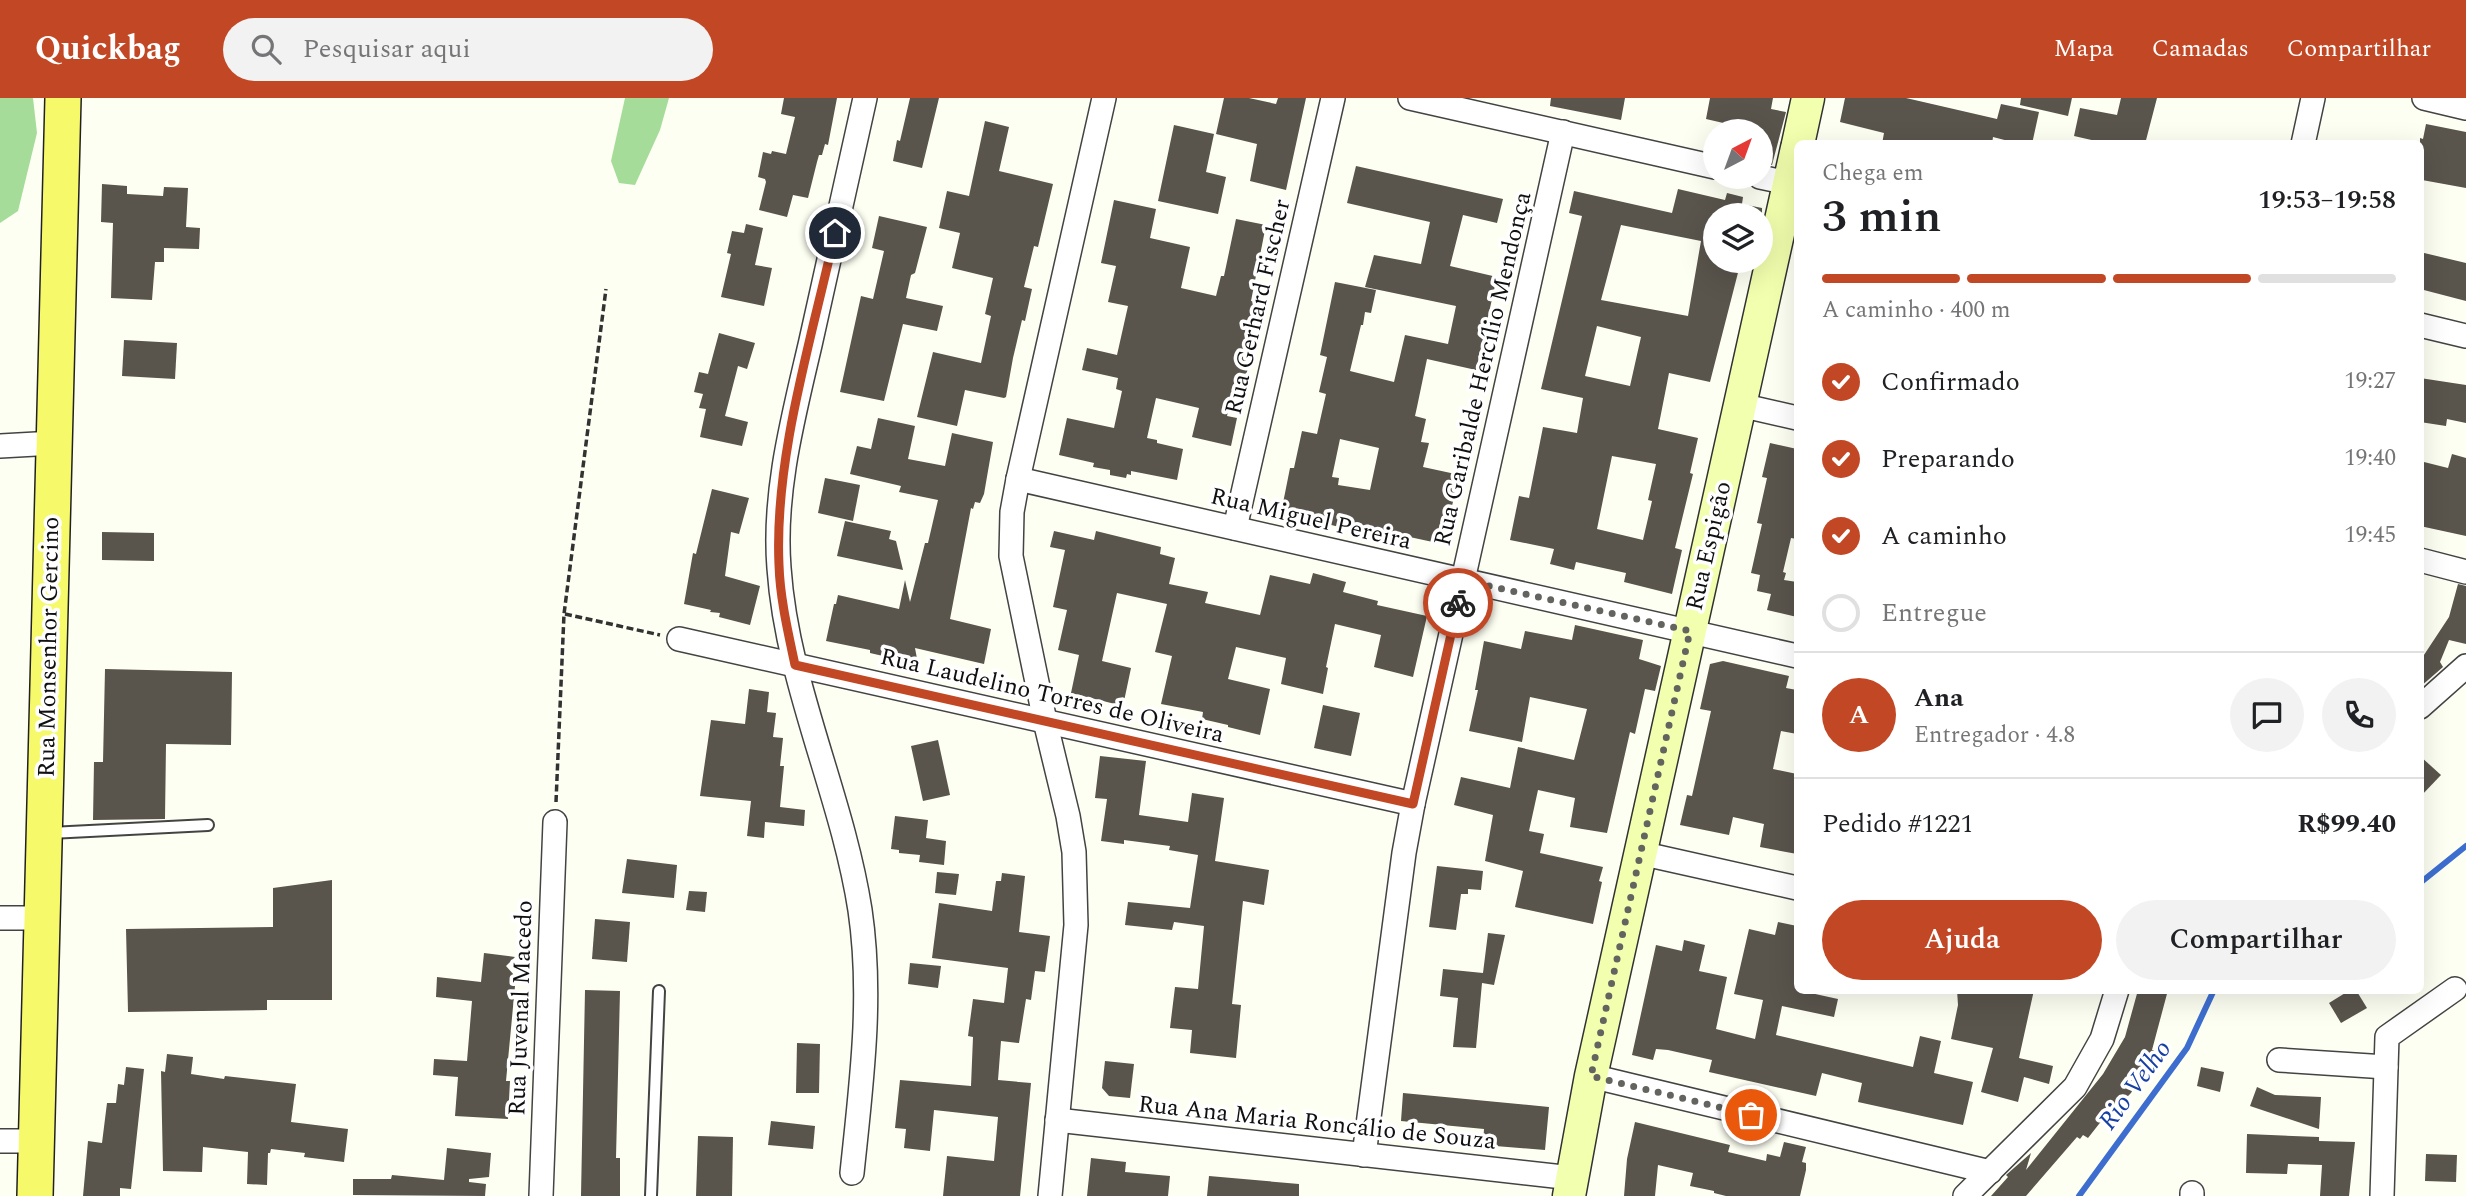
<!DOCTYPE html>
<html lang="pt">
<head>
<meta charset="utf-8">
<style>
	body { margin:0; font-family:Spectral,serif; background:#f2f2f2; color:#202124; height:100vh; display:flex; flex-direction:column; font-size:26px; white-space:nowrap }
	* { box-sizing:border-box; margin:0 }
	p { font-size:23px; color:#757577 }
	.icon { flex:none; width:38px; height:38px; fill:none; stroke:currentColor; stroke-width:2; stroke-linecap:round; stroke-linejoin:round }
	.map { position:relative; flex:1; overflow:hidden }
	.sheet { position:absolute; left:1794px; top:42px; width:630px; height:854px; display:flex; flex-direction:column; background:#fff; border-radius:10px; box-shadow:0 7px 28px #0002 }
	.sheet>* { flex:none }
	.needle { width:46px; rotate:41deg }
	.buttons { position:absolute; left:1703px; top:21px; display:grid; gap:14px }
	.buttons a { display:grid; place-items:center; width:70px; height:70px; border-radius:50%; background:#fff; box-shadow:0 7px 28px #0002; font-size:35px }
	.pin { position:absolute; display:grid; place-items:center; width:60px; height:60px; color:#fff; margin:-30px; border:4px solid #fff; border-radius:50%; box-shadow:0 2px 7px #0007 }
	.courier { position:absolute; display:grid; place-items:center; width:70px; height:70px; margin:-35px; border:5px solid #c24825; border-radius:50%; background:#fff; color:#222; box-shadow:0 2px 9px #0007 }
	.headline em { font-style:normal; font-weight:600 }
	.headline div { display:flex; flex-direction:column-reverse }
	.headline { display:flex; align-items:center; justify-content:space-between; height:119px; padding:0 28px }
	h1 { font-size:46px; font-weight:600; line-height:52px }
	.bar { display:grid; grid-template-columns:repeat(4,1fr); gap:10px 7px; align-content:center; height:84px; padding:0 28px }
	.bar i { height:9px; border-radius:5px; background:#e0e0e0 }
	.bar .selected { background:#c24825 }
	.bar p { grid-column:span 4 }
	.line { display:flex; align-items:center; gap:18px; padding:0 28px; border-top:2px solid #e0e0e0 }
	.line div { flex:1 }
	.round { display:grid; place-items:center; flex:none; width:74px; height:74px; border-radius:37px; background:#f2f2f2 }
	ol { padding:0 28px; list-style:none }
	li { display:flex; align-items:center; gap:21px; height:77px }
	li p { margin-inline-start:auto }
	li .icon { padding:7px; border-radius:50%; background:#c24825; color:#fff; stroke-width:4 }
	li:last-child { color:#757577 }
	li i { width:38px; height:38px; border:4px solid #e0e0e0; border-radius:50% }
	.button { display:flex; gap:14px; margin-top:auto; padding:14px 28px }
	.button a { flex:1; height:80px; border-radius:42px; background:#c24825; color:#fff; font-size:28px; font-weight:600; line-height:80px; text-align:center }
	.button a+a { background:#f2f2f2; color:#202124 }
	header { display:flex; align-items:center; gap:42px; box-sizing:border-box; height:98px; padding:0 35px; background:#c24825; color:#fff }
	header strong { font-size:33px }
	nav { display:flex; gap:38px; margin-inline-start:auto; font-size:24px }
	.search { width:490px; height:63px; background:#f2f2f2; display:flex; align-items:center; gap:18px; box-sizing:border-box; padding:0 24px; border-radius:38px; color:#757577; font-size:26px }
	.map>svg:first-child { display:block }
	.forest { fill:#a6dc9a }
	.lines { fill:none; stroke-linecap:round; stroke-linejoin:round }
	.stream { stroke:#3d6ecf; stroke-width:6 }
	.building { fill:#59544c; fill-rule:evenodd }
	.lane-casing { stroke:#434343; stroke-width:14 }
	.street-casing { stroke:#434343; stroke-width:26 }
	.secondary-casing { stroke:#323232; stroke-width:35 }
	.primary-casing { stroke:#212121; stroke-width:38 }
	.path { stroke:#323232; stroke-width:3.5; stroke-dasharray:7 3.5; stroke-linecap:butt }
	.lane { stroke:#fff; stroke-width:10 }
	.street { stroke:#fff; stroke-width:23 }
	.secondary { stroke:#f2ffae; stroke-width:32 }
	.primary { stroke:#f6f969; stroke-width:35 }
	.done { stroke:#63645f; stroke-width:7; stroke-dasharray:0 12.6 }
	.route { stroke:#c24825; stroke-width:9 }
	.labels { text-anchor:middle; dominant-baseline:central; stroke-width:7; stroke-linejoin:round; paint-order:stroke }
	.street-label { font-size:24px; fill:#101010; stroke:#fff }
	.water-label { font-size:26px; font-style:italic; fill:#1640a4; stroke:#fff }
</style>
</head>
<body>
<header>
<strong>Quickbag</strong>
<div class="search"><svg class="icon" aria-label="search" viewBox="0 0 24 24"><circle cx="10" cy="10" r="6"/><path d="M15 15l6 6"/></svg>Pesquisar aqui</div>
<nav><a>Mapa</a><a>Camadas</a><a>Compartilhar</a></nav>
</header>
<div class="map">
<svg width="2466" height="1098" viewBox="0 0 2466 1098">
	<rect width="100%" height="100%" fill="#fefff3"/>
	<g class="forest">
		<path d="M0,0H33L37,35L18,113L0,125Z"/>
		<path d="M625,0H669L660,32L635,87L619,85L611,63Z"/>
	</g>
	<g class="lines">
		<g class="stream">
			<path d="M2420,785L2466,748"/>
			<path d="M2079,1098L2187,950L2214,892"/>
		</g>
	</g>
	<g class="building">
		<path d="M784,0H837L828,47L825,46L822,57H819L817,64L808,100L793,97L787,119L759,112L766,84L765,81L758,79L763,54L771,56L772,53L786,56L795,19L781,16Z"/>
		<path d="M910,0H939L922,70L893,63L897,42L900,43Z"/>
		<path d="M1224,0H1249L1276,6L1278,0H1306L1286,92L1250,83L1257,46L1216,36Z"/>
		<path d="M1551,0H1625L1621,22L1550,8Z"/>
		<path d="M1710,0H1773L1771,11L1786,14L1772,67L1760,65V33H1731L1732,27L1706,21Z"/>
		<path d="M1845,0H1906L1997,21L2001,6L2039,14L2032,46H2020L1993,39L1992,46H1882L1884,35L1840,24Z"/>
		<path d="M2021,0H2072L2068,18L2020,7Z"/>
		<path d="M2121,0H2157L2145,46H2109L2074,38L2080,10L2117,17Z"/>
		<path d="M985,23L1009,29L999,73L1053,86L1038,149L1034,148L1024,189L1032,191L1025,223L1022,222L1013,260L1006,299L1004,300L965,292L957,328L917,319L933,254L981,265L991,218L985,216L993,180L952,170L960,135L939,130L947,93L969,98Z"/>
		<path d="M2426,26L2466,34V90L2422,82L2424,73L2420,72V40L2423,41Z"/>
		<path d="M1174,27L1214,36L1206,74L1226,79L1218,116L1158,103Z"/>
		<path d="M1356,68L1503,101L1497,125L1463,117L1450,168L1497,179L1476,272L1427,261L1417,309L1415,318L1426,321L1421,344L1429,345L1423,369L1460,377L1442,446L1405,438L1404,444L1368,436L1315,423L1316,417L1282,410L1290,370H1294L1302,333L1317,336L1326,296L1319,294L1327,259L1320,257L1335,184L1376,192L1371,215L1365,214L1363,227H1361L1350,273L1394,284L1405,237L1448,246L1456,208L1365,189L1374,157L1421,166L1430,124L1347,105ZM1340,341L1379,350L1370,392L1338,387L1339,380L1332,379Z"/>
		<path d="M102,86L127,88V96L163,98L164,89L188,90L186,129L200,130L199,151L164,150V164H155L152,202L111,200L113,125L101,124Z"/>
		<path d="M1678,91L1725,102L1727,95L1743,99L1742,106L1762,110V117H1715V163H1741L1710,284L1669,275L1658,331L1698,340L1690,375L1693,376L1675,450L1682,452L1672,496L1624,484L1626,475L1576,464L1574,472L1550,466L1554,451L1510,442L1519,398L1529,400L1543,329L1577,335L1583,300L1541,291L1582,118L1569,115L1574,93L1672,115ZM1621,127L1701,143L1688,218L1601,202ZM1597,228L1641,239L1630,288L1585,278ZM1612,358L1656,366L1648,402L1652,403L1643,442L1597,431Z"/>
		<path d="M1114,102L1156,111L1150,140L1190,149L1181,190L1216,198L1221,178H1224L1236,121L1266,127L1251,203L1261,205L1251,243L1255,244L1245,281L1236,278L1227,318L1237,320L1231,348L1192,339L1199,310L1156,300L1147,340L1157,342V345L1183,351L1177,382L1131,373V377L1127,376L1126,380L1110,377V372L1093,369L1094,365L1059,357L1067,320L1114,330L1122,293L1116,291L1118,280L1082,272L1087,250L1117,257L1128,208L1108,204L1116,168L1101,165Z"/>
		<path d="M879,118L927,129L915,175L911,177L906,200L943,208L937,233L903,226L884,303L840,294L861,198L873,201L884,153L872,150Z"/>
		<path d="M746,126L763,130L755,167L772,170L764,208L721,199L731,156L727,155L732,133L744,135Z"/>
		<path d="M2420,154L2466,165V203L2420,191Z"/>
		<path d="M719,235L755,245L747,271L738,268L725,318L748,324L742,348L700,339L706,311L699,310L703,296L694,294L699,274L708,276Z"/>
		<path d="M124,242L177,245L175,281L122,278Z"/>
		<path d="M2420,280L2466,287V325L2447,321L2446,328L2420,324Z"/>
		<path d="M878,320L915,328L908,361L945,368L952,335L993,344L984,396L980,405L975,404L973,411L971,410L950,521L991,531L984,566L915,550L918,566L870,555V552L826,543L834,506H836L838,497L899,511L905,482L910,504L925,445H928L938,402L899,394L901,388L850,376L857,348L871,351Z"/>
		<path d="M1770,345L1797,351V441L1791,440L1783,474L1786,475L1784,482L1797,484V519L1767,512L1771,496L1757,493L1760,477L1751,475L1762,426L1757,425L1767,380L1762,379Z"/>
		<path d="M2452,356L2466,360V438L2420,428V363L2448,370Z"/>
		<path d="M825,380L860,387L853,423L818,415Z"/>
		<path d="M712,391L749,400L739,436L731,434L725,478L760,488L750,527L719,519L720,515L710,514L711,512L684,506L693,455L696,456Z"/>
		<path d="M845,423L891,433L889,441L896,443L903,472L837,458Z"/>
		<path d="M1054,433L1094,442L1096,433L1161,449L1160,456L1175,460L1169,486L1208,494L1205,505L1260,517L1270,477L1310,486L1313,475L1346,484L1343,494L1378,503L1377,507L1427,518L1413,579L1374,569L1381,537L1335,526L1326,569L1328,570L1323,596L1281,586L1286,560L1236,549L1228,581L1270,591L1260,637L1228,629V627L1202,621L1203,614L1161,606L1172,558L1155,554L1167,506L1117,495L1102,563L1131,570L1123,608L1071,595L1079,557L1058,552L1067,512L1053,509L1065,452L1050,449Z"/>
		<path d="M102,434L154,435V463L102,462Z"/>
		<path d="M2458,486L2466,488V546L2449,542L2440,564L2443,569L2420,589V563L2449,519Z"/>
		<path d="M1575,527L1643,542L1639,561L1661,568L1655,593L1645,591L1635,636L1630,634L1607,735L1570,729L1575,700L1538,692L1529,733L1544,736L1540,755L1603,769L1599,783L1602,784L1593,826L1515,809L1523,773L1485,763L1493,717L1454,707L1461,679L1510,690L1518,649L1574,662L1587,611L1530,599L1522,644L1469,633L1478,592H1475L1484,543L1521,551L1525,533L1572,542Z"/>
		<path d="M1723,563L1789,578L1786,590L1797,592V636L1781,633L1773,671L1797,676V756L1760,749L1764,726L1733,719L1729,737L1680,727L1687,697L1692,698L1711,613L1700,611L1710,566Z"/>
		<path d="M105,571L232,574L231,647L166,646L165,721L93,722L94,664H103Z"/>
		<path d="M749,591L769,594L767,614L776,615L773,639L783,640L780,668H784L780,709L805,712L804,728L765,724L764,740L747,738L751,703L700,698L711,622L745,626Z"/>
		<path d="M1323,607L1360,615L1351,658L1314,650Z"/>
		<path d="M938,642L950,697L923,703L911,648Z"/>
		<path d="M1100,658L1146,663L1139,717L1188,724L1192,695L1224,700L1215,763L1269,772L1264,807L1243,803L1232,906L1241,907L1236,960L1190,955L1192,932L1170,930L1175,889L1198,891L1204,828L1174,824L1172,832L1125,827L1128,804L1190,810L1198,757L1169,752L1170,748L1124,742V746L1101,743L1107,701L1095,700Z"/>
		<path d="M2420,658L2441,677L2420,699Z"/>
		<path d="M895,718L928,722L926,740L946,743L944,767L919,764L920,757L899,755V752L891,751Z"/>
		<path d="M627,761L677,767L674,800L622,795Z"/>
		<path d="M1437,768L1483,773L1481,792L1468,791V796H1461L1456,832L1429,829Z"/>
		<path d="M937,774L959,776L956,797L935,795Z"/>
		<path d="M1002,775L1025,778L1019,834L1050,838L1045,874L1035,873L1031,902L1026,901L1019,945L1001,943L998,982L1031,985L1020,1098H943L947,1058L994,1063L998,1019L934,1012L930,1053L904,1050L906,1031L895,1030L900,982L971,988L973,939L968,938L973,901L1004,905L1008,870L932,860L939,805L992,813L996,783H1001Z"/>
		<path d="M332,782V902H267V912L128,914L126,831L273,829V790Z"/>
		<path d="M689,793L707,794L705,814L686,812Z"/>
		<path d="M595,821L630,824L627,864L592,861Z"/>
		<path d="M1778,824L1797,828V892L1838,901L1834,919L1782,908L1776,937L1913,969L1920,938L1941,943L1934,975L1973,984L1963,1027L1858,1004L1862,985L1822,975L1816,998L1709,974L1712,962L1668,952L1656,951L1653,962L1632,957L1656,847L1682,853L1684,842L1705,847L1699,873L1727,879L1716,931L1755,941L1763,902L1734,896L1749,831L1775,837Z"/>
		<path d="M1488,835L1505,837L1494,887L1482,885L1476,950L1453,949L1458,900L1440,898L1443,871L1483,875Z"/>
		<path d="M484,855L515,859L506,868L514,877L513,888H515L506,983H510L508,1021L455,1018L458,979L433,977L434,961L467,963L472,903L436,899L437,879L481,884Z"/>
		<path d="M910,865L941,868L938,890L908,886Z"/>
		<path d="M585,892L620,893L616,1060H620V1098H581Z"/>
		<path d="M1957,892H2034L2019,960L2053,968L2049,986L2024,979L2018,1004L1981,994L1993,950L1951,941L1958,907Z"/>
		<path d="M2138,892H2168L2152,952H2154L2131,995L2125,1001L2121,998L2088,1040L2083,1037L2080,1041L2077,1039L2026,1098H1991L2008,1079L2006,1077L2031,1055L2026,1072L2103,976L2125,939Z"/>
		<path d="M2350,892H2356L2367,910L2341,925L2329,905Z"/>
		<path d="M797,945L820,946L819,995H796Z"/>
		<path d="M167,956L193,959L191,976L224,981L225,978L296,986L291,1024L348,1031L344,1064L304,1059L305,1055L271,1051L270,1055H268L267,1087L247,1086L248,1054L203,1049L202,1074L163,1073L161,973L165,974Z"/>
		<path d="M1105,963L1134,966L1130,1000L1109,998L1102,990Z"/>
		<path d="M126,969L144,971L131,1091L120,1090V1098H83L88,1043L102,1045L107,1005H116L118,986L124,987Z"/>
		<path d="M2201,969L2224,974L2220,994L2197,988Z"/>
		<path d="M2257,989L2275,997L2321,999L2319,1031L2250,1008Z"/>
		<path d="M1403,995L1549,1009L1545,1052L1483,1047L1484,1031L1401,1023Z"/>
		<path d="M771,1023L815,1028L813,1051L768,1047Z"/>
		<path d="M1635,1024L1730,1047L1728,1054L1766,1063L1767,1056L1780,1059L1784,1044L1806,1049L1802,1064L1806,1065V1072L1800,1098H1726L1714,1095V1093L1690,1088L1693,1075L1658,1067L1655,1098H1624L1627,1061Z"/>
		<path d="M2247,1036L2319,1039V1043L2355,1044L2349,1098H2320L2322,1067L2288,1066L2287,1076L2246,1075Z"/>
		<path d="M698,1038L733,1039L732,1098H696Z"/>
		<path d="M447,1050L491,1055L489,1079L469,1081V1084L486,1086L485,1098L353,1097V1081H391L392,1077L444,1082Z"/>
		<path d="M2426,1056L2457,1057L2456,1084L2425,1083Z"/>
		<path d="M1091,1060L1126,1064L1125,1074L1170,1078L1168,1098H1087Z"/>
		<path d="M1209,1078L1299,1086V1098H1207Z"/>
	</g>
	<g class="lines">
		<g class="lane-casing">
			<g id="lane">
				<path d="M50,735L208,727"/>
				<path d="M651,1098L659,893"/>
			</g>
		</g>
		<g class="street-casing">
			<g id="street">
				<path d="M1410,0L1715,69"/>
				<path d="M2424,0L2466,10"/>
				<path d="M2303,46L2313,0"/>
				<path d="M1760,79L1797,87"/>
				<path d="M2420,227L2466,238"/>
				<path d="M1740,307L1797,320"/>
				<path d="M0,348L54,345"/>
				<path d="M1018,381L1797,558"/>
				<path d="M1235,430L1333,0"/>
				<path d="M2420,462L2466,474"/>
				<path d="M679,541L1413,706"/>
				<path d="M2420,609L2466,568"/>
				<path d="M1640,755L1797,790"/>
				<path d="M0,820H42"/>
				<path d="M2279,962L2386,969"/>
				<path d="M1591,978L1990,1074"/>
				<path d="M1057,1022L1572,1080"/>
				<path d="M0,1043H36"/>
				<path d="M1364,1057L1404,755L1413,706L1563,34"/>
				<path d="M852,1075C861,988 873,900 860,812C842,696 787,587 779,470C773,395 793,320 810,247C828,165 847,82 865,0"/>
				<path d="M541,1098L555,724"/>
				<path d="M1050,1098L1076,827L1074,754L1068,718L1045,623L1011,458L1012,414L1018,381L1104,0"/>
				<path d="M1965,1098L2075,989L2102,941L2117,892"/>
				<path d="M2192,1098V1095"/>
				<path d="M2382,1098L2387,939L2455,891"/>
			</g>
		</g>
		<g class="secondary-casing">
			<g id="secondary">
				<path d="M1798,46L1808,0"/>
				<path d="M1569,1098L1591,978L1797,50"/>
			</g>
		</g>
		<g class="primary-casing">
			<path id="primary" d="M35,1098L63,0"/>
		</g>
		<g class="path">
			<path d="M565,516L660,537"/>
			<path d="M556,704L564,516L606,191"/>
		</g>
		<use href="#lane" class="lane"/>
		<use href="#street" class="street"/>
		<use href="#secondary" class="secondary"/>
		<use href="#primary" class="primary"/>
	</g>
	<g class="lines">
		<path class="done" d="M1458,505L1463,482L1690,533L1591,978L1751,1017"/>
		<path class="route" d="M835,135C812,240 774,359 779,467C780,500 788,534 795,567L1413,706L1458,505"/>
	</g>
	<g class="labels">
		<g class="street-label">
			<text transform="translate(1258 209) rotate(-77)">Rua Gerhard Fischer</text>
			<text transform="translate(1483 271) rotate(-77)">Rua Garibalde Hercílio Mendonça</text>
			<text transform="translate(1311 421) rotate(13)">Rua Miguel Pereira</text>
			<text transform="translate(1709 448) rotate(-77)">Rua Espigão</text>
			<text transform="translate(49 549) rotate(-89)">Rua Monsenhor Gercino</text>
			<text transform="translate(1052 598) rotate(13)">Rua Laudelino Torres de Oliveira</text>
			<text transform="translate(521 910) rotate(-88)">Rua Juvenal Macedo</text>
			<text transform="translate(1317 1025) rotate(6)">Rua Ana Maria Roncálio de Souza</text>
		</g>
		<g class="water-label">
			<text transform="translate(2135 987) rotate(-54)">Rio Velho</text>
		</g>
	</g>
</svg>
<div class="buttons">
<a><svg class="needle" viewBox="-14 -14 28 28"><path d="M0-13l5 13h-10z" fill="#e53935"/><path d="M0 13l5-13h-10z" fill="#757577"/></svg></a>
<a><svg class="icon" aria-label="layers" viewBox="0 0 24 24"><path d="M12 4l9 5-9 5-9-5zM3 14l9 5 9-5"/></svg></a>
</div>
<div class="pin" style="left:1751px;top:1017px;background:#ea580c"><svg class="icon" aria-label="bag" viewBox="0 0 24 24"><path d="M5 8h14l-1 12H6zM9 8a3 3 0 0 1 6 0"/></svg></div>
<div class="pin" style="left:835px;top:135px;background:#1f2937"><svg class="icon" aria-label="home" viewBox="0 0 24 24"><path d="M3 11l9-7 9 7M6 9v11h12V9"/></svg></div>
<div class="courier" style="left:1458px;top:505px"><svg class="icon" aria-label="bike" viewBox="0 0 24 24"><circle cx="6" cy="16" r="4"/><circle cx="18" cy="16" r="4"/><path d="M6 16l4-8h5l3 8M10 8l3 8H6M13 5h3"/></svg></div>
<section class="sheet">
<div class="headline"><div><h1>3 min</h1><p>Chega em</p></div><em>19:53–19:58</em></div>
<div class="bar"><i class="selected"></i><i class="selected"></i><i class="selected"></i><i></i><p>A caminho · 400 m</p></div>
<ol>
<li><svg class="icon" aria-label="check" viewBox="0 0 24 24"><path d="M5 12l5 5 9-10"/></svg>Confirmado<p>19:27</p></li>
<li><svg class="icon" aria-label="check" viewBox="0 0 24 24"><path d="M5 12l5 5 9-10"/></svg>Preparando<p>19:40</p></li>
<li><svg class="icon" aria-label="check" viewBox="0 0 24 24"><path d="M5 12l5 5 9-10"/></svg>A caminho<p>19:45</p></li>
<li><i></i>Entregue</li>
</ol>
<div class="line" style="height:126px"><b class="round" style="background:#c24825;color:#fff">A</b><div><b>Ana</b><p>Entregador · 4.8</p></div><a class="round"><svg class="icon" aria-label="chat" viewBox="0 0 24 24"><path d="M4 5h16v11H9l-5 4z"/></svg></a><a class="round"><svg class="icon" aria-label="phone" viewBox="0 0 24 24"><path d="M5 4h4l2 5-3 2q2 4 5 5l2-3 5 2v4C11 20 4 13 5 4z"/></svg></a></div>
<div class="line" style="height:91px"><div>Pedido #1221</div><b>R$99.40</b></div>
<div class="button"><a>Ajuda</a><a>Compartilhar</a></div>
</section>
</div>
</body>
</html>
